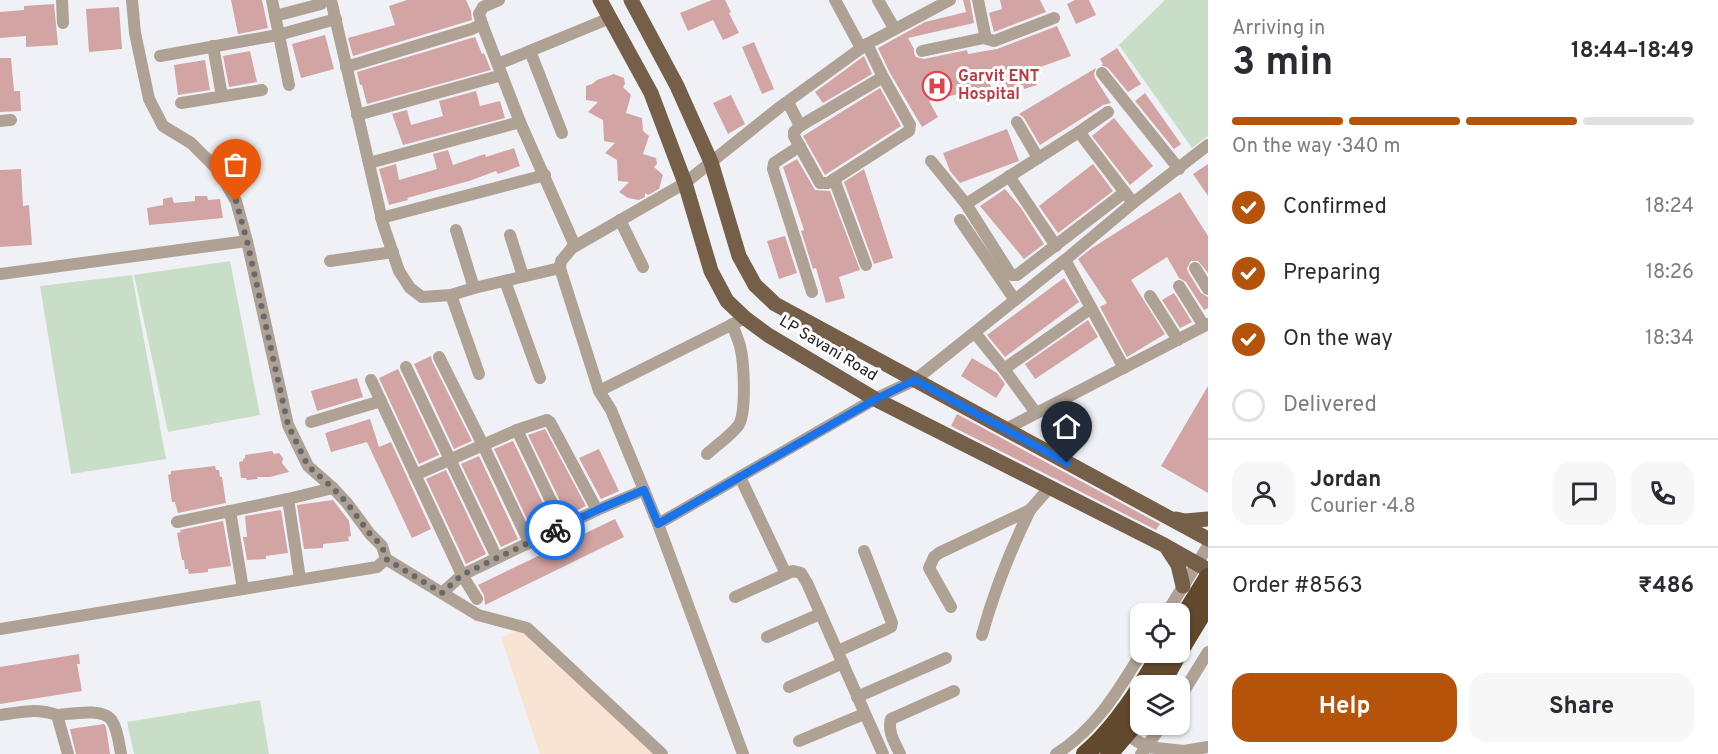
<!DOCTYPE html>
<html lang="en">
<head>
<meta charset="utf-8">
<style>
	body { margin:0; font-family:Overpass,sans-serif; background:#f7f7f7; color:#2b2b33; height:100vh; display:flex; flex-direction:column; font-size:22px; white-space:nowrap }
	* { box-sizing:border-box; margin:0 }
	p { font-size:20px; color:#7c7c81 }
	.icon { flex:none; width:33px; height:33px; fill:none; stroke:currentColor; stroke-width:2; stroke-linecap:round; stroke-linejoin:round }
	.map { position:relative; flex:1; overflow:hidden }
	.details { display:flex; flex-direction:column; background:#fff; width:510px }
	.details>* { flex:none }
	.controls { position:absolute; left:1130px; top:603px; display:grid; gap:12px }
	.controls a { display:grid; place-items:center; width:60px; height:60px; border-radius:12px; background:#fff; box-shadow:0 2px 4px #0004; font-size:30px }
	.pin { position:absolute; display:grid; place-items:center; width:51px; height:51px; color:#fff; margin:-62px -26px; border-radius:50% 50% 50% 0; rotate:-45deg; box-shadow:0 0 6px #0007 }
	.pin .icon { rotate:45deg }
	.courier { position:absolute; display:grid; place-items:center; width:60px; height:60px; margin:-30px; border:4px solid #1a73e8; border-radius:50%; background:#fff; color:#222; box-shadow:0 2px 8px #0007 }
	.head em { font-style:normal; font-weight:700 }
	.head div { display:flex; flex-direction:column-reverse }
	.head { display:flex; align-items:center; justify-content:space-between; height:102px; padding:0 24px }
	h1 { font-size:39px; font-weight:700; line-height:45px }
	.bar { display:grid; grid-template-columns:repeat(4,1fr); gap:9px 6px; align-content:center; height:72px; padding:0 24px }
	.bar i { height:8px; border-radius:4px; background:#e1e1e2 }
	.bar .selected { background:#b45309 }
	.bar p { grid-column:span 4 }
	.line { display:flex; align-items:center; gap:15px; padding:0 24px; border-top:2px solid #e1e1e2 }
	.line div { flex:1 }
	.round { display:grid; place-items:center; flex:none; width:63px; height:63px; border-radius:18px; background:#f7f7f7 }
	ol { padding:0 24px; list-style:none }
	li { display:flex; align-items:center; gap:18px; height:66px }
	li p { margin-inline-start:auto }
	li .icon { padding:6px; border-radius:50%; background:#b45309; color:#fff; stroke-width:4 }
	li:last-child { color:#7c7c81 }
	li i { width:33px; height:33px; border:3px solid #e1e1e2; border-radius:50% }
	.action { display:flex; gap:12px; margin-top:auto; padding:12px 24px }
	.action a { flex:1; height:69px; border-radius:18px; background:#b45309; color:#fff; font-size:24px; font-weight:700; line-height:69px; text-align:center }
	.action a+a { background:#f7f7f7; color:#2b2b33 }
	main { display:flex; flex:1; min-height:0 }
	.map>svg:first-child { display:block }
	.industrial { fill:#f8e3d5 }
	.green { fill:#c9dec6 }
	.building { fill:#d2a4a3 }
	.lines { fill:none; stroke-linecap:round; stroke-linejoin:round }
	.minor { stroke:#afa194; stroke-width:12 }
	.major { stroke:#765f48; stroke-width:15 }
	.highway { stroke:#62482d; stroke-width:18 }
	.highway-bridge { stroke:#62482d; stroke-width:18 }
	.done { stroke:#69696c; stroke-width:6; stroke-dasharray:0 10.8 }
	.route { stroke:#1a73e8; stroke-width:8 }
	.labels { text-anchor:middle; dominant-baseline:central; stroke-width:6; stroke-linejoin:round; paint-order:stroke }
	.health-label { font-size:16px; font-weight:bold; fill:#be3a42; stroke:#fff; text-anchor:start }
	.street-label { font-size:16px; fill:#202022; stroke:#fff }
</style>
</head>
<body>
<main>
<div class="map">
<svg width="1208" height="754" viewBox="0 0 1208 754">
	<rect width="100%" height="100%" fill="#f0f1f6"/>
	<path class="industrial" d="M527,628L662,754H540L501,637Z"/>
	<g class="green">
		<path d="M1165,0H1208V136L1192,148L1119,45Z"/>
		<path d="M230,261L260,415L168,432L134,275Z"/>
		<path d="M132,275L166,459L71,474L40,286Z"/>
		<path d="M260,700L269,754H134L127,722Z"/>
	</g>
	<g class="building">
		<path d="M231,0H262L268,28L238,34Z"/>
		<path d="M407,0H466L471,11L472,20L353,56L348,38L395,25L389,6Z"/>
		<path d="M712,0H725L731,12L729,13L739,33L723,40L713,20L688,31L680,13Z"/>
		<path d="M963,0H970L974,23L908,38L914,49V53L916,57L924,59L967,50L968,54L997,49L1057,26L1071,56L1032,70L1037,85L1024,89L1023,85L1007,90L1006,89L1003,90L992,72L986,74L993,92L981,95L979,89L929,101L938,117L922,127L890,73L878,48L925,22L966,12Z"/>
		<path d="M1000,0H1040L1046,12L994,32L989,13L1002,9Z"/>
		<path d="M1075,0H1089L1096,15L1076,24L1067,4Z"/>
		<path d="M54,4L58,45L26,47V36L0,38V12L24,10V6Z"/>
		<path d="M119,7L122,49L89,52L86,9Z"/>
		<path d="M325,35L334,69L301,78L292,44Z"/>
		<path d="M475,37L482,54L484,53L491,70L367,104L362,85H360L357,72Z"/>
		<path d="M754,42L774,89L762,94L742,47Z"/>
		<path d="M1117,48L1141,84L1128,92L1108,68L1101,65L1103,64L1100,59Z"/>
		<path d="M250,51L257,82L229,87L223,56Z"/>
		<path d="M864,56L872,74L823,103L815,92Z"/>
		<path d="M0,58H11L14,91H20L21,111L0,112Z"/>
		<path d="M205,60L210,90L178,95L174,65Z"/>
		<path d="M1096,68L1094,74L1095,78L1111,103L1103,105L1040,145L1024,118L1019,114Z"/>
		<path d="M614,74L624,78L625,84L623,87L631,95L626,113L642,118L643,131L649,136L643,154L656,158L657,164L654,167L663,175L659,189L648,195L645,193V197L639,200L628,198L619,192L629,182L618,181L617,160L605,153L615,143L604,141L603,120L588,112L598,102L586,100V86L592,84L597,80Z"/>
		<path d="M880,88L901,126L825,175L803,136Z"/>
		<path d="M476,91L480,106L500,101L505,118L403,145L392,114L407,110L411,125L443,116L439,101Z"/>
		<path d="M1145,93L1181,144L1174,149L1135,101Z"/>
		<path d="M731,95L745,124L728,134L713,103Z"/>
		<path d="M1114,118L1153,166L1130,185L1092,136Z"/>
		<path d="M1007,129L1019,161L960,183L950,171L943,153Z"/>
		<path d="M514,148L520,166L498,174L496,171L469,181L407,198L408,200L389,205L379,169L396,164L399,180L437,169L433,154L448,150L453,165L485,154L486,157Z"/>
		<path d="M797,159L815,190L830,191L860,270L839,277L845,298L826,303L816,268L813,269L801,231L804,230L783,167Z"/>
		<path d="M1093,164L1113,191L1058,233L1039,206Z"/>
		<path d="M1208,164V196L1193,174Z"/>
		<path d="M21,169L23,206L29,205L32,245L0,247V170Z"/>
		<path d="M864,169L893,258L874,264L844,182Z"/>
		<path d="M1005,189L1021,208L1044,244L1024,259L980,206Z"/>
		<path d="M1180,192L1208,236V273L1198,261H1191L1187,268L1188,272L1201,293L1208,297V308L1204,310L1186,282L1179,278L1167,257L1131,280L1165,334L1127,357L1100,307L1107,303L1078,259L1092,248Z"/>
		<path d="M195,196H207L208,200L220,199L223,218L149,225L147,208L163,205V199L172,197L174,203L195,201Z"/>
		<path d="M785,236L797,273L779,279L767,241Z"/>
		<path d="M1064,278L1079,302L1005,357L987,335Z"/>
		<path d="M1174,293L1192,322L1180,328L1162,300Z"/>
		<path d="M1088,320L1098,337L1035,379L1025,364Z"/>
		<path d="M431,356L432,361L472,441L454,449L414,364Z"/>
		<path d="M972,358L997,373L1005,384L996,398L961,376Z"/>
		<path d="M398,369L439,455L419,464L379,378Z"/>
		<path d="M357,378L363,397L317,411L311,391Z"/>
		<path d="M1208,386V493L1161,466Z"/>
		<path d="M957,414L1160,524L1156,530L951,426Z"/>
		<path d="M370,419L379,447L391,442L431,529L412,538L367,442L331,452L325,433Z"/>
		<path d="M545,429L586,506L567,515L528,435Z"/>
		<path d="M513,441L552,522L533,532L494,449Z"/>
		<path d="M599,449L619,491L601,499L579,458Z"/>
		<path d="M272,451L274,454L279,453L283,458L282,463L289,472L270,477H257L258,479L247,480L246,478H241L239,462L243,461V459L245,458V455Z"/>
		<path d="M479,456L518,539L501,547L461,464Z"/>
		<path d="M215,466L216,470H219L220,477H222L226,503L178,513L175,502H172L168,475L171,474V471Z"/>
		<path d="M446,470L486,554L466,564L426,479Z"/>
		<path d="M333,500L349,521L351,536L348,537L349,541L323,544V548L304,549L297,505Z"/>
		<path d="M281,510L288,553L266,556V559L247,560L243,537H247L245,516Z"/>
		<path d="M615,519L624,537L485,605L484,595L478,585Z"/>
		<path d="M223,521L231,566L208,569V572L189,574L188,569H185L184,560H182L177,533L181,532L180,530Z"/>
		<path d="M79,654L80,664H77L82,691L0,704V667Z"/>
		<path d="M104,724L106,727L110,754H76L70,729Z"/>
	</g>
	<g class="lines">
		<g class="minor">
			<path d="M62,0L63,23"/>
			<path d="M132,0L135,33L149,99L163,126L191,143L218,170L236,201L247,241L288,425L308,466L333,488L347,503L370,534L382,546L386,559L478,615L527,628L662,754"/>
			<path d="M272,0L289,85"/>
			<path d="M331,0L383,224L399,271L410,288L422,297L451,295L474,288L560,268"/>
			<path d="M835,0L861,48"/>
			<path d="M878,0L894,28"/>
			<path d="M950,0L867,44L780,107L685,183L572,248L561,261L560,268L599,391L611,410L658,524L875,399L915,380L1065,260L1133,203L1208,145"/>
			<path d="M275,16L321,4L324,0"/>
			<path d="M482,24L479,14L483,7L499,0"/>
			<path d="M984,38L994,41L1054,18"/>
			<path d="M867,44L883,77L910,125L909,131L828,183H820L794,136V132L800,126L883,77"/>
			<path d="M213,46L222,96"/>
			<path d="M530,51L562,133"/>
			<path d="M922,51L984,38L985,34L978,0"/>
			<path d="M160,56L278,35L336,19"/>
			<path d="M498,64L610,18"/>
			<path d="M346,67L472,29L482,24L520,122L575,246"/>
			<path d="M1102,73L1179,169"/>
			<path d="M788,102L800,126"/>
			<path d="M181,103L262,90"/>
			<path d="M357,115L502,75"/>
			<path d="M0,121L11,120"/>
			<path d="M1017,122L1038,158"/>
			<path d="M1079,132L1108,112"/>
			<path d="M800,146L774,163L773,169L812,292"/>
			<path d="M931,161L966,204"/>
			<path d="M369,163L520,122"/>
			<path d="M1009,176L1056,246"/>
			<path d="M834,179L866,265"/>
			<path d="M1125,192L1017,275H1011L966,204L1079,132L1133,203"/>
			<path d="M381,218L545,175"/>
			<path d="M620,220L643,267"/>
			<path d="M960,220L1015,300"/>
			<path d="M456,230L474,288"/>
			<path d="M510,235L523,276"/>
			<path d="M1065,260L1124,368"/>
			<path d="M330,261L393,252"/>
			<path d="M1195,268L1208,289"/>
			<path d="M0,274L247,241"/>
			<path d="M505,281L540,378"/>
			<path d="M1179,286L1204,326"/>
			<path d="M451,295L479,374"/>
			<path d="M1150,296L1178,340"/>
			<path d="M975,333L1004,369L1036,413"/>
			<path d="M439,357L483,445L529,542"/>
			<path d="M406,367L497,558"/>
			<path d="M1004,369L1091,308"/>
			<path d="M371,380L462,575L477,599"/>
			<path d="M599,391L745,318"/>
			<path d="M311,422L381,401"/>
			<path d="M1006,429L1208,324"/>
			<path d="M517,430L563,526"/>
			<path d="M707,454C717,445 730,436 738,426C747,414 744,361 740,346C738,339 735,332 732,324"/>
			<path d="M415,475L517,430L547,420L550,422L597,510"/>
			<path d="M740,477L786,574"/>
			<path d="M288,499L300,579"/>
			<path d="M230,511L243,589"/>
			<path d="M177,522L288,499L333,488"/>
			<path d="M658,524L743,754"/>
			<path d="M442,593L462,575L597,510L644,490"/>
			<path d="M735,597L793,571L801,573L807,583L883,754"/>
			<path d="M951,607L929,568L934,557L939,553L1030,510L1050,487"/>
			<path d="M1166,614L1208,546"/>
			<path d="M0,629L377,567L386,559"/>
			<path d="M982,635C994,591 1010,551 1030,510"/>
			<path d="M767,637L820,614"/>
			<path d="M838,651L887,629L891,627L892,623L864,551"/>
			<path d="M789,687L843,663"/>
			<path d="M857,697L946,658"/>
			<path d="M1179,699L1208,652"/>
			<path d="M0,715C20,712 37,708 57,715L68,754"/>
			<path d="M57,715C71,714 104,707 112,721C118,730 119,744 121,754"/>
			<path d="M1120,731L1147,747L1184,751L1208,747"/>
			<path d="M799,741L864,714"/>
			<path d="M900,754C895,743 887,731 891,719L954,691"/>
			<path d="M1056,754C1096,729 1118,691 1142,652"/>
			<path d="M1141,754L1163,724"/>
		</g>
		<g class="major">
			<path d="M600,0L651,93L685,183L711,271L727,301L745,318L768,335L875,399L1164,545L1208,570"/>
			<path d="M631,0L677,86L711,162L739,256L755,285L775,304L1208,539"/>
			<path d="M1176,519L1185,521L1208,519"/>
			<path d="M1167,548L1178,565L1183,586"/>
		</g>
		<g class="highway">
			<path d="M1179,624L1208,577"/>
			<path d="M1179,652L1208,604"/>
			<path d="M1141,686L1162,652"/>
			<path d="M1160,686L1179,652"/>
		</g>
		<g class="highway-bridge">
			<path d="M1085,754C1107,736 1125,711 1140,688"/>
			<path d="M1109,754L1140,718"/>
		</g>
	</g>
	<g class="lines">
		<path class="done" d="M236,201L247,241L288,425L308,466L333,488L347,503L370,534L382,546L386,559L442,593L462,575L555,530"/>
		<path class="route" d="M555,530L597,510L644,490L658,524L876,399L915,380L1067,463"/>
	</g>
	<defs>
		<g id="hospital-ring" transform="scale(1.5)"><circle r="9.5" fill="#fff" stroke="#e0444e" stroke-width="1.5"/><path d="M-5-5h3v3.5h4V-5h3V5h-3V1.5h-4V5h-3Z" fill="#e0444e"/></g>
	</defs>
	<g fill-rule="evenodd">
		<use href="#hospital-ring" x="937" y="86"/>
	</g>
	<g class="labels">
		<g class="health-label">
			<text x="958" y="77">Garvit ENT<tspan x="958" dy="18">Hospital</tspan></text>
		</g>
		<g class="street-label">
			<text transform="translate(828 349) rotate(31)">LP Savani Road</text>
		</g>
	</g>
</svg>
<div class="controls">
<a><svg class="icon" aria-label="locate" viewBox="0 0 24 24"><circle cx="12" cy="12" r="6"/><path d="M12 2v4M12 18v4M2 12h4M18 12h4"/></svg></a>
<a><svg class="icon" aria-label="layers" viewBox="0 0 24 24"><path d="M12 4l9 5-9 5-9-5zM3 14l9 5 9-5"/></svg></a>
</div>
<div class="pin" style="left:236px;top:201px;background:#ea580c"><svg class="icon" aria-label="bag" viewBox="0 0 24 24"><path d="M5 8h14l-1 12H6zM9 8a3 3 0 0 1 6 0"/></svg></div>
<div class="pin" style="left:1067px;top:463px;background:#1f2937"><svg class="icon" aria-label="home" viewBox="0 0 24 24"><path d="M3 11l9-7 9 7M6 9v11h12V9"/></svg></div>
<div class="courier" style="left:555px;top:530px"><svg class="icon" aria-label="bike" viewBox="0 0 24 24"><circle cx="6" cy="16" r="4"/><circle cx="18" cy="16" r="4"/><path d="M6 16l4-8h5l3 8M10 8l3 8H6M13 5h3"/></svg></div>
</div>
<section class="details">
<div class="head"><div><h1>3 min</h1><p>Arriving in</p></div><em>18:44–18:49</em></div>
<div class="bar"><i class="selected"></i><i class="selected"></i><i class="selected"></i><i></i><p>On the way · 340 m</p></div>
<ol>
<li><svg class="icon" aria-label="check" viewBox="0 0 24 24"><path d="M5 12l5 5 9-10"/></svg>Confirmed<p>18:24</p></li>
<li><svg class="icon" aria-label="check" viewBox="0 0 24 24"><path d="M5 12l5 5 9-10"/></svg>Preparing<p>18:26</p></li>
<li><svg class="icon" aria-label="check" viewBox="0 0 24 24"><path d="M5 12l5 5 9-10"/></svg>On the way<p>18:34</p></li>
<li><i></i>Delivered</li>
</ol>
<div class="line" style="height:108px"><a class="round"><svg class="icon" aria-label="person" viewBox="0 0 24 24"><circle cx="12" cy="8" r="4"/><path d="M4 21q1-7 8-7t8 7"/></svg></a><div><b>Jordan</b><p>Courier · 4.8</p></div><a class="round"><svg class="icon" aria-label="chat" viewBox="0 0 24 24"><path d="M4 5h16v11H9l-5 4z"/></svg></a><a class="round"><svg class="icon" aria-label="phone" viewBox="0 0 24 24"><path d="M5 4h4l2 5-3 2q2 4 5 5l2-3 5 2v4C11 20 4 13 5 4z"/></svg></a></div>
<div class="line" style="height:78px"><div>Order #8563</div><b>₹486</b></div>
<div class="action"><a>Help</a><a>Share</a></div>
</section>
</main>
</body>
</html>
